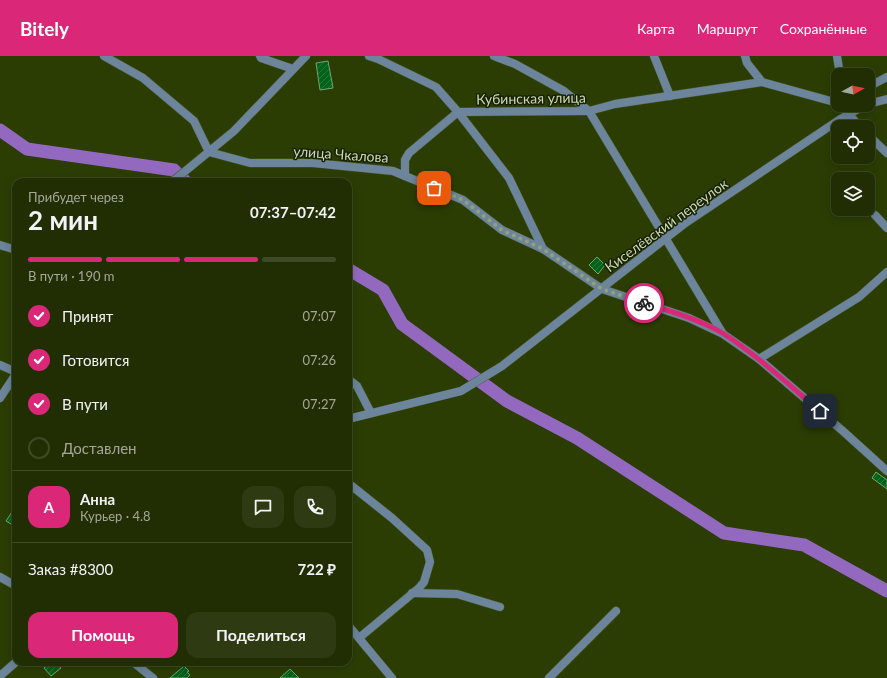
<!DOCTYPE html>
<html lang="ru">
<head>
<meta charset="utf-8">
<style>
	body { margin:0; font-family:Lato,sans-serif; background:#2d3a12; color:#f1f3f6; height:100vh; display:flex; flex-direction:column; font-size:15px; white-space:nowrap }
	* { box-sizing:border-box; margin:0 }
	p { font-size:13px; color:#a2a89a }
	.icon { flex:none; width:22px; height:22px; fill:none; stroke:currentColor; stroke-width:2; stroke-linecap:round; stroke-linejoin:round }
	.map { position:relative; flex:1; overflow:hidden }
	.details { position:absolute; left:12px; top:122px; width:340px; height:488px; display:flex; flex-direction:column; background:#212e03; border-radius:12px; box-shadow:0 2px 10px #0003,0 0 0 1px #3e4a25 }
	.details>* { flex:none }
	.needle { width:26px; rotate:82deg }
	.fabs { position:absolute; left:831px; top:12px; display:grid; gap:8px }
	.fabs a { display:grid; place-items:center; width:44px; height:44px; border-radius:8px; background:#212e03; box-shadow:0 2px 10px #0003,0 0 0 1px #3e4a25; font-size:20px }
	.pin { position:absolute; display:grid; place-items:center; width:34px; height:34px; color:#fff; margin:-17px; border-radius:8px; box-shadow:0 2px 6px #0006 }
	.courier { position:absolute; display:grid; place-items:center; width:40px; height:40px; margin:-20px; border:3px solid #db2777; border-radius:50%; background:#fff; color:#222; box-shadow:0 1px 5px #0007 }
	.head em { font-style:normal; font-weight:700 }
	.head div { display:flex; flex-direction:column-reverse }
	.head { display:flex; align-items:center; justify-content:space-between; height:68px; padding:0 16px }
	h1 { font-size:26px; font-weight:700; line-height:30px }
	.bar { display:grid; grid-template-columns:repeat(4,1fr); gap:6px 4px; align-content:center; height:48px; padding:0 16px }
	.bar i { height:5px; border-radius:3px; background:#3e4a25 }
	.bar .current { background:#db2777 }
	.bar p { grid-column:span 4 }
	.line { display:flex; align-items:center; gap:10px; padding:0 16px; border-top:1px solid #3e4a25 }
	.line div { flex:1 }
	.round { display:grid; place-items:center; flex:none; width:42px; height:42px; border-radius:12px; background:#2d3a12 }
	ol { padding:0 16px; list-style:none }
	li { display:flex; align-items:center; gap:12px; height:44px }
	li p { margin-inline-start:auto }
	li .icon { padding:4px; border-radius:50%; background:#db2777; color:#fff; stroke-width:4 }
	li:last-child { color:#a2a89a }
	li i { width:22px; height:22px; border:2px solid #3e4a25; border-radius:50% }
	.cta { display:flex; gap:8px; margin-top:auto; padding:8px 16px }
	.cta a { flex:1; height:46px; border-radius:12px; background:#db2777; color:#fff; font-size:16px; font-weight:700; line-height:46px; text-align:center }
	.cta a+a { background:#2d3a12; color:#f1f3f6 }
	header { display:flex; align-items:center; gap:24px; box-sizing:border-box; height:56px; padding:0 20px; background:#db2777; color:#fff }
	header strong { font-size:19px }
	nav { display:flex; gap:22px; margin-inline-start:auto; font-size:14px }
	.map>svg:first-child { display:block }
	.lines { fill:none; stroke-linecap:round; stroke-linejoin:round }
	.river { stroke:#9369bf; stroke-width:13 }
	.building { fill:url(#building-hatch); stroke:#6ea971 }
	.minor-casing { stroke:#485924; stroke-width:9 }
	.minor { stroke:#6c859c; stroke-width:8 }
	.done { stroke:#92a276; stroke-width:4; stroke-dasharray:0 7.2 }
	.route { stroke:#db2777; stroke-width:5 }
	.labels { text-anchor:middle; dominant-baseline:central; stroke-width:3; stroke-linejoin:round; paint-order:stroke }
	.street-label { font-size:14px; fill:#c9d8b4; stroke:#182104 }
</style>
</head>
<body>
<header>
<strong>Bitely</strong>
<nav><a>Карта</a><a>Маршрут</a><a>Сохранённые</a></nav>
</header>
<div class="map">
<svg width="887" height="622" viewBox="0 0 887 622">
	<defs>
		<pattern id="building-hatch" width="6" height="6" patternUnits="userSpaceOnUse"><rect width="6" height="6" fill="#01621a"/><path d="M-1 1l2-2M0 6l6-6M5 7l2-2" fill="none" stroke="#257839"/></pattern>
	</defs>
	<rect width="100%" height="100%" fill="#2c3d04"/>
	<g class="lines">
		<g class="river">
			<path d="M0,74L27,93L174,114L186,126"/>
			<path d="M348,213L383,234L402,268L507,345L577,382L724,477L804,489L887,535"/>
		</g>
	</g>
	<g class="building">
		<path d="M328,5L333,32L320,34L316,7Z"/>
		<path d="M597,201L605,209L598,218L589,209Z"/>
		<path d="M876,416L887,424V433L872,422Z"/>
		<path d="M16,450V467L14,470L6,465Z"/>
		<path d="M52,606H56L61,612L51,620L44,612Z"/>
		<path d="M184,610L189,615L187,616L190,619L187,622H170Z"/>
		<path d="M290,613L299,622H280Z"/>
	</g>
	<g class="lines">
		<g class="minor-casing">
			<g id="minor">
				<path d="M104,0L143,22L194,65L209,96L250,107H313L393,115L463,144L502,174L543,193L509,122L458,56L436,31L378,3L369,0"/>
				<path d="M260,0L261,2L293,13"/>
				<path d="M494,0L515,8L564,35L589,55L723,278"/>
				<path d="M654,0L670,40"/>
				<path d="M745,0L747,7L762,26L838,47"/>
				<path d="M837,0L840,19"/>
				<path d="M868,31L887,21"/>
				<path d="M868,48L887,43"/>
				<path d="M841,49L860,71"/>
				<path d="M868,79L887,97"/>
				<path d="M405,120V104L409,97L458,56L589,55L615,48L762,26"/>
				<path d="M172,126L234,75L306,0"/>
				<path d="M875,159L887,172"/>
				<path d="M0,189L16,194"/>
				<path d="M543,193L602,233L689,262L723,278L759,303L844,376L887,415"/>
				<path d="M759,303L859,241L887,216"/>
				<path d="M0,309L16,316"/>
				<path d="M348,323L357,330L371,357"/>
				<path d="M0,342L16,318"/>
				<path d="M348,363L461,335L502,310L684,168L839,64L865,49"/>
				<path d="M348,427L392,462L427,494L430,506L424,526L419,532L359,582"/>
				<path d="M0,521L16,530"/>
				<path d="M412,537L457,538L500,551"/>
				<path d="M348,569L392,622"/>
				<path d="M133,606L153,622"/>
				<path d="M0,620L16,606"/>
				<path d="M549,622L616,555"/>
			</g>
		</g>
		<use href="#minor" class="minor"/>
	</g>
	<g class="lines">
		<path class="done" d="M434,132L463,144L502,174L543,193L602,233L644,247"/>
		<path class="route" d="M644,247C669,255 702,264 724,278C758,300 789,329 820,355"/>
	</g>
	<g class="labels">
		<g class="street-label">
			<text transform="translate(531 42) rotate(-1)">Кубинская улица</text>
			<text transform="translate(341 98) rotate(4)">улица Чкалова</text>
			<text transform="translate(666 169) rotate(-36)">Киселёвский переулок</text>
		</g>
	</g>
</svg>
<div class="fabs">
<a><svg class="needle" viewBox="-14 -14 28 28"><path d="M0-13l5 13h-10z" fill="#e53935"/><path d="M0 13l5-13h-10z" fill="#a2a89a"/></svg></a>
<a><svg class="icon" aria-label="locate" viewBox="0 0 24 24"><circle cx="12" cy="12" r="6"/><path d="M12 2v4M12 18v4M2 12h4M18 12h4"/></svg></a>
<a><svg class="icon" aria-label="layers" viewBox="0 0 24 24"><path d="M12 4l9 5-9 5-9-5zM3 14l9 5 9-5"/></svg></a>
</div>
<div class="pin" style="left:434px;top:132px;background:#ea580c"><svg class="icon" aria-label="bag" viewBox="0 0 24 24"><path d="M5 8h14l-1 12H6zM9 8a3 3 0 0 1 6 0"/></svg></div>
<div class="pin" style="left:820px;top:355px;background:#1f2937"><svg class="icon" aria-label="home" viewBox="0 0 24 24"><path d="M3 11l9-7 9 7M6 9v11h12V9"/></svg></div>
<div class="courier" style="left:644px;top:247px"><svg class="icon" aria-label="bike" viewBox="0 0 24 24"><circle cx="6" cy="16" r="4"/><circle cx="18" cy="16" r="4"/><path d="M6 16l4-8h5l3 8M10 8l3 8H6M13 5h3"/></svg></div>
<section class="details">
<div class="head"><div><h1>2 мин</h1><p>Прибудет через</p></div><em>07:37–07:42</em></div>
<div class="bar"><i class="current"></i><i class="current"></i><i class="current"></i><i></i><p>В пути · 190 m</p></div>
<ol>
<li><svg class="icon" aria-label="check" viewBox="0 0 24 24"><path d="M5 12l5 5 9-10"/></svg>Принят<p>07:07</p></li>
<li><svg class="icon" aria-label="check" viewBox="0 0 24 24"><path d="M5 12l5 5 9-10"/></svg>Готовится<p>07:26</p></li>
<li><svg class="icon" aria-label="check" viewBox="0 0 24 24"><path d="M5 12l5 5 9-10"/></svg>В пути<p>07:27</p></li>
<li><i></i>Доставлен</li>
</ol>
<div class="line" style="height:72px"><b class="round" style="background:#db2777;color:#fff">А</b><div><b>Анна</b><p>Курьер · 4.8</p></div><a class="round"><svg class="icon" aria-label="chat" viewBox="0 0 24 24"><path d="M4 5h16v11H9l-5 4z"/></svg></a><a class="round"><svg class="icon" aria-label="phone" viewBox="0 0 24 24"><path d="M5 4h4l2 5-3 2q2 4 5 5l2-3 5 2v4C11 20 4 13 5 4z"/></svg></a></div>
<div class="line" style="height:52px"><div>Заказ #8300</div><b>722 ₽</b></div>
<div class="cta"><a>Помощь</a><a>Поделиться</a></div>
</section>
</div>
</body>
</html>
